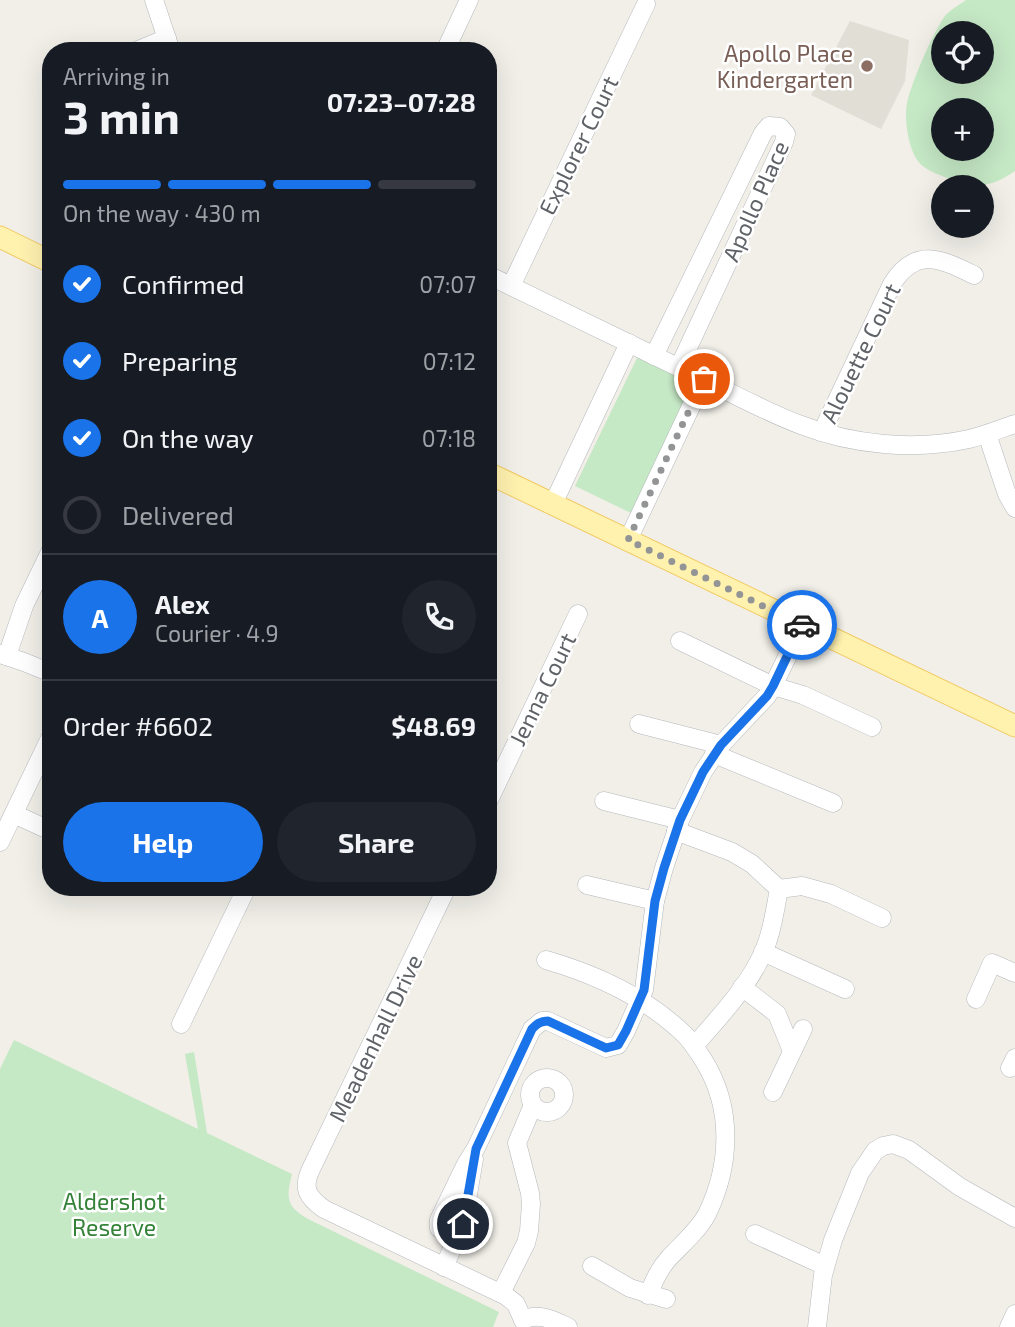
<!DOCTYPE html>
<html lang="en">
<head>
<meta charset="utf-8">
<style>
	body { margin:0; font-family:"Exo 2",sans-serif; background:#20242c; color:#f1f3f6; height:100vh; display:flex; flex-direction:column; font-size:26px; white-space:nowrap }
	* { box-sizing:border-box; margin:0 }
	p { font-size:23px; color:#9ea1a6 }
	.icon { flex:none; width:38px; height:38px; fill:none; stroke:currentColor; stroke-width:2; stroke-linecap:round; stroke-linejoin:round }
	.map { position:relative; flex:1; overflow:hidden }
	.details { position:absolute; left:42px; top:42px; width:455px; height:854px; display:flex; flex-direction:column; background:#171b24; border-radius:28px; box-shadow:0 7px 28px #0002 }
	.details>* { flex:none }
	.fabs { position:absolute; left:931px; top:21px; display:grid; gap:14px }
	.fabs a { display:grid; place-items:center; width:63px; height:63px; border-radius:50%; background:#171b24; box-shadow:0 7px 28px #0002; font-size:35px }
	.pin { position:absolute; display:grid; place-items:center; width:60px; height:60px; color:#fff; margin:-30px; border:4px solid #fff; border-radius:50%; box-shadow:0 2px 7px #0007 }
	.courier { position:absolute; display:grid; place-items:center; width:70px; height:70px; margin:-35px; border:5px solid #1a73e8; border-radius:50%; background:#fff; color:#222; box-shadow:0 2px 9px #0007 }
	.summary em { font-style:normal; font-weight:700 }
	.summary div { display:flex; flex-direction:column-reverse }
	.summary { display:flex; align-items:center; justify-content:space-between; height:119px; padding:0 21px }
	h1 { font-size:46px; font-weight:700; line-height:52px }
	.bar { display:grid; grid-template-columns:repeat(4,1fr); gap:10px 7px; align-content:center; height:84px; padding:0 21px }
	.bar i { height:9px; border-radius:5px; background:#363941 }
	.bar .on { background:#1a73e8 }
	.bar p { grid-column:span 4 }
	.line { display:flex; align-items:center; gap:18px; padding:0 21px; border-top:2px solid #363941 }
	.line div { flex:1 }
	.round { display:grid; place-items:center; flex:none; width:74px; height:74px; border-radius:37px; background:#20242c }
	ol { padding:0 21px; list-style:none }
	li { display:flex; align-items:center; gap:21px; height:77px }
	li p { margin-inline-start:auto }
	li .icon { padding:7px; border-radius:50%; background:#1a73e8; color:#fff; stroke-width:4 }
	li:last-child { color:#9ea1a6 }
	li i { width:38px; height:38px; border:4px solid #363941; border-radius:50% }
	.cta { display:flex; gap:14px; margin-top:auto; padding:14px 21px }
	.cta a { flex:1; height:80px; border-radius:42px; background:#1a73e8; color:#fff; font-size:28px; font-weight:700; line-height:80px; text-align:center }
	.cta a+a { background:#20242c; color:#f1f3f6 }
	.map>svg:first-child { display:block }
	.education { fill:#e1ded6 }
	.green { fill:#c5e8c5; fill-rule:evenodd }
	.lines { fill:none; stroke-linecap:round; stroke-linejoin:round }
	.minor-casing { stroke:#b5b8bc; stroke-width:19 }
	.major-casing { stroke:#f2c960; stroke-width:23 }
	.minor { stroke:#fff; stroke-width:18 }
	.major { stroke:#fff2af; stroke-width:21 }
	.done { stroke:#929495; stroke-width:7; stroke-dasharray:0 12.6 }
	.route { stroke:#1a73e8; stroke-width:9 }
	.education-dot { fill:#8d6e63; stroke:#fff; stroke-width:2.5 }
	.labels { text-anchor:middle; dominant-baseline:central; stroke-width:5; stroke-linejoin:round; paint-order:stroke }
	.education-label { font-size:23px; fill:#785e54; stroke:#fff; text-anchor:end }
	.street-label { font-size:23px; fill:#5f6368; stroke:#fff }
	.park-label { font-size:23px; fill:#348238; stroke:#fff }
</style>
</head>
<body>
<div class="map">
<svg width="1015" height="1327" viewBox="0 0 1015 1327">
	<rect width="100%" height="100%" fill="#f1efe8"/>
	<path class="education" d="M850,21L909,40L905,81L881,129L811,95Z"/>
	<g class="green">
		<path d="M966,0H1015V171C992,187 975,189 950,179C940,175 924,170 918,161C908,148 903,115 908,99C913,80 933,32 945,16C950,10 959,5 966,0ZM943,33H982V72H943ZM943,110H982V149H943Z"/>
		<path d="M638,356L695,384L633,514L575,486Z"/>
		<path d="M14,1040L198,1129L185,1054L194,1052L207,1133L292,1174C286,1198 286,1206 308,1219L499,1312L493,1327H0V1069Z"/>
	</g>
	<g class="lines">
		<g class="minor-casing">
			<g id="minor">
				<path d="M154,0L171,51"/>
				<path d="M136,51L167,38"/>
				<path d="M445,51L469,0"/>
				<path d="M488,275C556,308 623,341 690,373C727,390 763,411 801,425C853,445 914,451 969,439C985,435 1000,429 1015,424"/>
				<path d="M511,286L646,4"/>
				<path d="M654,356L763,133L769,126L780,127L786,134L784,142L679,367"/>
				<path d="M822,432L892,284C916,246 941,259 974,275"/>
				<path d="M987,434L1007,494L1015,508"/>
				<path d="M553,504L629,343"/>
				<path d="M628,540L704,379"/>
				<path d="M680,641L773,686L803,695L872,727"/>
				<path d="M0,654L24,662L51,673"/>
				<path d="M7,656L24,606L51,550"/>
				<path d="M639,724L721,745"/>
				<path d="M714,754L833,803"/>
				<path d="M604,801L680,820"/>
				<path d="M488,802L578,614"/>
				<path d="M14,814L51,831"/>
				<path d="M676,831L732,852L752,864L779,889C774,915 771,940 758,963C743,992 716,1021 694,1046"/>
				<path d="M0,842L51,736"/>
				<path d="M587,885L655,901"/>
				<path d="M447,887L311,1169C302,1188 307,1197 324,1209L506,1296L516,1304L523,1320"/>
				<path d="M779,889L802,886L831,894L882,918"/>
				<path d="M763,952L845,989"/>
				<path d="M546,960C598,975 646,997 685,1035C693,1043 698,1052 704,1061C733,1108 731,1165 707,1214C698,1231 682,1244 669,1258C659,1269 654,1281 648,1295"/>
				<path d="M742,987L777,1014L792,1051"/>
				<path d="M976,999L992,963L1015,973"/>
				<path d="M181,1024L247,887"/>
				<path d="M1010,1068L1015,1058"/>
				<circle cx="547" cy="1095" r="17"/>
				<path d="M773,1092L803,1029"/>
				<path d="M755,1234L825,1266"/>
				<path d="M457,1240L439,1228V1220L466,1164L476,1148L532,1029L542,1021H548L606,1048L618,1045L626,1031L644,990L655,901L664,868L680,820L703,772L721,745L767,696L773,686L803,624"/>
				<path d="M592,1266L630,1288L666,1299"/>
				<path d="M444,1267L463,1224L474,1159"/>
				<path d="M501,1293L526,1243L529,1231L531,1204L530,1193L517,1143L533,1105"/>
				<path d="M523,1320C538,1312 553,1320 568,1327"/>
				<path d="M817,1327L823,1275L833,1240L860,1173L875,1151L883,1146L893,1144L909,1150L960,1187L1015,1218"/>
				<path d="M1009,1327L1015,1314"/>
			</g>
		</g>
		<g class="major-casing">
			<g id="major">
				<path d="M0,237L51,262"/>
				<path d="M488,473L1015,726"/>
			</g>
		</g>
		<use href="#minor" class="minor"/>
		<use href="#major" class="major"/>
	</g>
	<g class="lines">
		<path class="done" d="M704,379L628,540L802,625"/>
		<path class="route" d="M463,1224L476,1149L532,1029C537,1024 540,1021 548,1021L606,1048L618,1045L626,1031L644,990L655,901L664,868L680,820L703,772L721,745L767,696L773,686L802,625"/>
	</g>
	<circle class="education-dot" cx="867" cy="66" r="7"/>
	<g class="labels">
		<g class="education-label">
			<text x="853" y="53">Apollo Place<tspan x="853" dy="26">Kindergarten</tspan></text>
		</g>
		<g class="street-label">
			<text transform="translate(578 145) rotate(-64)">Explorer Court</text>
			<text transform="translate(755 201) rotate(-66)">Apollo Place</text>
			<text transform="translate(860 353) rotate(-64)">Alouette Court</text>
			<text transform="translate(542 689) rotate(-64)">Jenna Court</text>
			<text transform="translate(375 1038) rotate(-64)">Meadenhall Drive</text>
		</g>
		<g class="park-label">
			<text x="114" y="1201">Aldershot<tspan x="114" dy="26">Reserve</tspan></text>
		</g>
	</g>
</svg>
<div class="fabs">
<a><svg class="icon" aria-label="locate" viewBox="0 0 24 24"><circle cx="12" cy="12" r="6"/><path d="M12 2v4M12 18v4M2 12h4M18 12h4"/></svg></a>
<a>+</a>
<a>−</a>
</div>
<div class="pin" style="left:704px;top:379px;background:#ea580c"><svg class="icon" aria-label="bag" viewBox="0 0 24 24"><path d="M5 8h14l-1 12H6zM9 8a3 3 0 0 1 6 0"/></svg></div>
<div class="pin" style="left:463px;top:1224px;background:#1f2937"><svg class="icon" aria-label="home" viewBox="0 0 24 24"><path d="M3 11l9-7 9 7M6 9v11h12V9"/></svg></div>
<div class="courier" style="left:802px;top:625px"><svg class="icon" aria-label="car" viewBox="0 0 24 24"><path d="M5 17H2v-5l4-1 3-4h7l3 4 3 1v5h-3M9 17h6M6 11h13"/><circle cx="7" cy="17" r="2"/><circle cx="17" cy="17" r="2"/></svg></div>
<section class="details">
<div class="summary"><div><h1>3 min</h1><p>Arriving in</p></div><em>07:23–07:28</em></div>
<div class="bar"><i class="on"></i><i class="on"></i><i class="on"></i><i></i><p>On the way · 430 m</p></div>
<ol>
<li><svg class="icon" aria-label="check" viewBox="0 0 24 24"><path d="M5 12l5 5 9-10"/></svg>Confirmed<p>07:07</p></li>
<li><svg class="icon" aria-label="check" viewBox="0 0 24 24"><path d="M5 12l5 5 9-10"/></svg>Preparing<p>07:12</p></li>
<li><svg class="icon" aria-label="check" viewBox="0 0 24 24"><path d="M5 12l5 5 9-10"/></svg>On the way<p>07:18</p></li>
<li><i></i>Delivered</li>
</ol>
<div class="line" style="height:126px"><b class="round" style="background:#1a73e8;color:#fff">A</b><div><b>Alex</b><p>Courier · 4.9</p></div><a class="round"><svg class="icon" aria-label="phone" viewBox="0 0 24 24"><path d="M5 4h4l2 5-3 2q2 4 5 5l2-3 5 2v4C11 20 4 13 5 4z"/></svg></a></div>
<div class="line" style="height:91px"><div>Order #6602</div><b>$48.69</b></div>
<div class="cta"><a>Help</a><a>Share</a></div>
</section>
</div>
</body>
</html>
